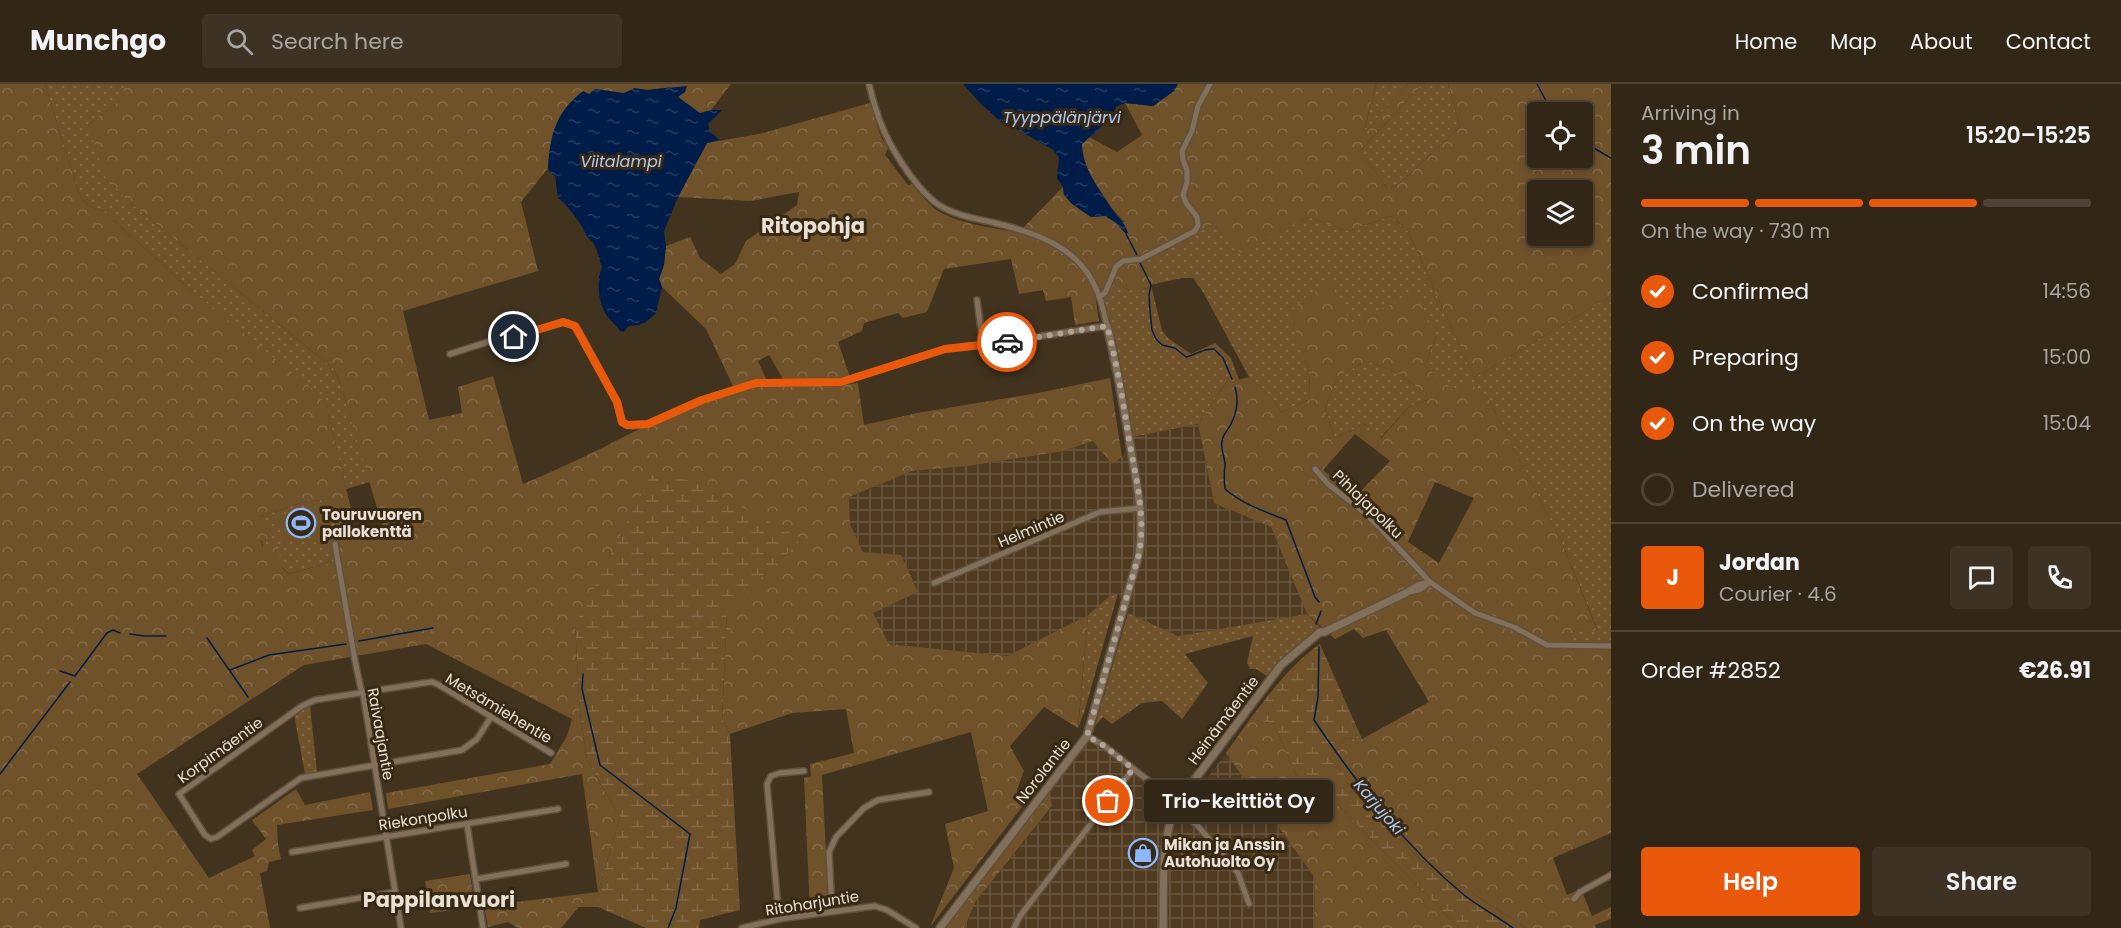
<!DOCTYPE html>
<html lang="en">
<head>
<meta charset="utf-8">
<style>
	body { margin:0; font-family:Poppins,sans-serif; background:#3d3224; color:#f1f3f6; height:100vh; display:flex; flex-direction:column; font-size:22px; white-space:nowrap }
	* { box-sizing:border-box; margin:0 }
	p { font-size:20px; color:#a8a5a1 }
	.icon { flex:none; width:33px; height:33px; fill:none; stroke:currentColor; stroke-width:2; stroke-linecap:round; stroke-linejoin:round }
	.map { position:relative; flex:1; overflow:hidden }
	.drawer { display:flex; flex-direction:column; background:#322617; width:510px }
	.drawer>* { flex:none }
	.controls { position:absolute; left:1527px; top:18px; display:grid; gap:12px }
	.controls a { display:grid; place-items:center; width:66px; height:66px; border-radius:6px; background:#322617; box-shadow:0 3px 9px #0003,0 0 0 2px #4d4336; font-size:30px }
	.pin { position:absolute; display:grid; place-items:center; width:51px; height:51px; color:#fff; margin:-26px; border:3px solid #fff; border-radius:50%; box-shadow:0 2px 6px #0007 }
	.courier { position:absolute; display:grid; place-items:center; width:60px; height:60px; margin:-30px; border:4px solid #ea580c; border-radius:50%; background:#fff; color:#222; box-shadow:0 2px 8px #0007 }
	.bubble { position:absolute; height:42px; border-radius:6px; background:#322617; box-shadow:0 3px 9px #0003,0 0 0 2px #4d4336; font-size:20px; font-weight:600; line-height:42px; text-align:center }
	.head em { font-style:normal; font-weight:600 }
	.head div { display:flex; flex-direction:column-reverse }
	.head { display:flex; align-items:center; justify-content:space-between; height:102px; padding:0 30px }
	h1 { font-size:39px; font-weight:600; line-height:45px }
	.bar { display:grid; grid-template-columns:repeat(4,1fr); gap:9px 6px; align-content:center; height:72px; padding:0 30px }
	.bar i { height:8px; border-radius:4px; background:#4d4336 }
	.bar .active { background:#ea580c }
	.bar p { grid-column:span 4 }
	.line { display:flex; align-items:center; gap:15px; padding:0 30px; border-top:2px solid #4d4336 }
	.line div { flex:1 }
	.round { display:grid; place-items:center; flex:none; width:63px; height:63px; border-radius:6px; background:#3d3224 }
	ol { padding:0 30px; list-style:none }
	li { display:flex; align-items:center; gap:18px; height:66px }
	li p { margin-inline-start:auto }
	li .icon { padding:6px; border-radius:50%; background:#ea580c; color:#fff; stroke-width:4 }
	li:last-child { color:#a8a5a1 }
	li i { width:33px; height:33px; border:3px solid #4d4336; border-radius:50% }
	.action { display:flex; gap:12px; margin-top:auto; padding:12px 30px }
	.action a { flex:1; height:69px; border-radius:6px; background:#ea580c; color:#fff; font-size:24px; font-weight:600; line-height:69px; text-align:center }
	.action a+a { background:#3d3224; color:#f1f3f6 }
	header { display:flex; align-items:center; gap:36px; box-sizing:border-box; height:84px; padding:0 30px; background:#322617; border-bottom:2px solid #4d4336 }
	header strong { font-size:28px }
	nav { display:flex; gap:33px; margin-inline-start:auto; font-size:21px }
	.search { width:420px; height:54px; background:#3d3224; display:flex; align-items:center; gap:15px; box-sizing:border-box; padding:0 21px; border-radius:6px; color:#a8a5a1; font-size:22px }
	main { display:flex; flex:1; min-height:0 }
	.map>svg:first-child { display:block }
	.industrial { fill:url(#industrial-grid) }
	.grass { fill:url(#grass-dots) }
	.forest { fill:url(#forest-crowns); fill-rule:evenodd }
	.wetland { fill:url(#wetland-marsh) }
	.pitch { fill:#6f512a }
	.water { fill:url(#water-ripples) }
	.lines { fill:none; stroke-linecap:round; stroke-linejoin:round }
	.stream { stroke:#001c49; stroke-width:1.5 }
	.street-casing { stroke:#5f5140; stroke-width:8 }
	.secondary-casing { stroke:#5f5140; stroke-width:10 }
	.street { stroke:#82705a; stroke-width:5 }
	.secondary { stroke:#82705a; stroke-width:7 }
	.done { stroke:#afa395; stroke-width:6; stroke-dasharray:0 10.8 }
	.route { stroke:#ea580c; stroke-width:8 }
	.labels { text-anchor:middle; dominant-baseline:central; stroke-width:6; stroke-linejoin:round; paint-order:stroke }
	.street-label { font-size:15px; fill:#eae0d4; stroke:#382915 }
	.poi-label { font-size:15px; font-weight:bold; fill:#eae0d4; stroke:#382915; text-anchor:start }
	.water-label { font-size:16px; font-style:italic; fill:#accaf8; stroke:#382915 }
	.district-label { font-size:21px; font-weight:bold; fill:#eae0d4; stroke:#382915 }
</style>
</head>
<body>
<header>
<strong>Munchgo</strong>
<div class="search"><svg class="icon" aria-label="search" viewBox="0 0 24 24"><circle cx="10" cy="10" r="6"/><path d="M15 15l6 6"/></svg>Search here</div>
<nav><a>Home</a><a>Map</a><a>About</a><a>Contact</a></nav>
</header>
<main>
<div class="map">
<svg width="1611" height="844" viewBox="0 0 1611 844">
	<defs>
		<pattern id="industrial-grid" width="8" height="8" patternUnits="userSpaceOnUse" patternTransform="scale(1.5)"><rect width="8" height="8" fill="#503b21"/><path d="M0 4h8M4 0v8" fill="none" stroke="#695740"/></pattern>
		<pattern id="grass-dots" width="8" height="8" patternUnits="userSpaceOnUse" patternTransform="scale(1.5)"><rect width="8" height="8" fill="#6f512a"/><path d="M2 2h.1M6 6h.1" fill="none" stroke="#846a48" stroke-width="1.8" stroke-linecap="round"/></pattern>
		<pattern id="forest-crowns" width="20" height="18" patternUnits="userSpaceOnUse" patternTransform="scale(1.5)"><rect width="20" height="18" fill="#6f512a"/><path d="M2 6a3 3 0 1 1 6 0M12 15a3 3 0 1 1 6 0" fill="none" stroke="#846a48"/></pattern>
		<pattern id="wetland-marsh" width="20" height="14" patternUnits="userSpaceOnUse" patternTransform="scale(1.5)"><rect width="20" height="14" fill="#6f512a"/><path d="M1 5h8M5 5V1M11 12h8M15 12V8" fill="none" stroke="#846a48"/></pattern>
		<pattern id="water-ripples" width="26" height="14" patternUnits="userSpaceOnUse" patternTransform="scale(1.5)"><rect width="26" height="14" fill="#001c49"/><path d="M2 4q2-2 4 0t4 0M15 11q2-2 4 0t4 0" fill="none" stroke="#253d62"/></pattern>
	</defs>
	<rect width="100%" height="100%" fill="#42331f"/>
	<g class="industrial">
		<path d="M1198,340L1214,419L1271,443L1307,530L1178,552L1128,529L1118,509L1111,511L1088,531L1007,572L889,560L873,529L918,508L863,468L850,440L849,413L912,387L968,382L1064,367L1094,357L1112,380L1122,373L1133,353Z"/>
		<path d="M1088,655L1101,662L1175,719L1187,721L1226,669L1315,794L1314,844H964L976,817L1052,723L1050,708Z"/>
	</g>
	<g class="grass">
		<path d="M45,0H124L123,14L88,41L127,116L334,285L341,302L370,398L346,405L326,321L192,207L103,127L88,122L79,110Z"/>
		<path d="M1376,0H1408L1364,48Z"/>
		<path d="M1422,0H1448L1460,43L1399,100L1388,105L1360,67Z"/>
		<path d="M1391,132L1408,147L1474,294L1611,212V566H1579L1570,552L1576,545L1598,547L1562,459L1487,312L1452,306L1425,281L1436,252L1350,240L1330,198L1290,227L1309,288L1310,315L1281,328L1275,317L1249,293L1203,208L1193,194H1182L1159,199L1144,175L1213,140L1241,168L1308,133L1348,147Z"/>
		<path d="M1113,200L1139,209L1151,201L1162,246L1168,254L1191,270L1215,259L1231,274L1239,296L1226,299L1198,340L1133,353L1119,272L1102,214L1108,210Z"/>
		<path d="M1366,277L1396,288L1432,314L1410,322L1380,354L1365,340L1335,354L1325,324L1338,292Z"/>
		<path d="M322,416L338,440L339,463L342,475L289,490L263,464L259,433L303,418Z"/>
		<path d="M1118,509L1084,629L1078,644L1088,531L1111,511Z"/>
		<path d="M1128,529L1178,552L1307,530L1320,543L1294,564L1267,592L1256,585H1250L1247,579L1253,552L1185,570L1208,599L1182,635L1162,617L1142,619L1112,640L1103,633L1095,642Z"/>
		<path d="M310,621L317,688L305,690L294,630Z"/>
	</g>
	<g class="forest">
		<path d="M0,0H45L79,110L88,122L103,127L192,207L315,307L326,321L351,425L347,426L353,449L382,441L341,302L334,285L127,116L104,91L88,41L123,14L124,0H731L711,26L700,30L685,20L669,3L647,6L635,4L624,9H612L549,73L548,84L521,118L538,187L403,227L429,336L462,329L458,303L493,292L523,400C551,388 578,376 606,362C652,339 706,309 758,302C791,298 825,304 858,299L864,341L917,329L1038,309L1110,294L1122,373L1112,380L1093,357L1064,367L968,382L912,387L849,413L850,440L863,468L901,471L918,508L873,529L889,560L1007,572L1088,531L1078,644L1044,623L1010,662L1024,687L1017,706L1028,715L930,843L954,784L945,740L988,727L971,648L822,691L829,825L810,827L804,694L811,692L810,680L854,669L846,625L792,629L730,650L722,635L727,526L802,455L575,541L580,629L587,676L620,733L598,808V823H579L561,844H518L508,838L488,843L484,822L598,808L582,690L388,725L386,709L550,680L567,652L572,635L426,560L304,581L137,690L209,794L255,772L252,766L266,755L252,736L296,705L305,721L370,708L373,726L277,741L278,760L281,775L269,778L267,787L260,789L270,844H0ZM322,416L338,440L339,463L342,475L289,490L282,484L278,461L263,464L261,457L270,455L275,449L271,440H261L259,433L303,418Z"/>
		<path d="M1178,0H1376L1364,47L1408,0H1422L1360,67L1388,105L1399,100L1460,43L1448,0H1611V212L1474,294L1408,147L1391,132L1348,147L1308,133L1241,169L1213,140L1145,175L1159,199L1151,201L1139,209L1113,200L1108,210L1096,217L1099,237L1075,241L1071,213L1046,217L1043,206L1019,210L1011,175L944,185L927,228L903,234L898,229L864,239L862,247L838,258L850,293L841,295H783L769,271L758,277L766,295L733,302L706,245L662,203L659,195L664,181L666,162L690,153L700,174L721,190L735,180L746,157L797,121L799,108L750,117L678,113L707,59L759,50L870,19L881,53L888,64L885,71L908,101L912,100C919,108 926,118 935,125C957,140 991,143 1018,149L1063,103L1064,111L1091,133L1105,132L1115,138H1125C1107,122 1082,86 1082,60L1089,53L1117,68L1142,51L1125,19L1153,22L1174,7ZM1538,28H1582V74H1538ZM1538,106H1582V152H1538Z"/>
		<path d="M1330,197L1351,239L1415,209L1436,252L1425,281L1452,305L1470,300L1487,312L1562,459L1598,548L1576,545L1570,552L1579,566H1611V749L1553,774L1567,811L1581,805L1592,832L1611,823V835L1595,841L1596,844H1526L1417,773L1330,674L1346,654L1362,655L1429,618L1386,546L1363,554L1354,545L1335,555L1307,530L1271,443L1214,419L1198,340L1226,299L1249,293L1275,317L1281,328L1310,315L1309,288L1289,227ZM1366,277L1396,288L1432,314L1410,322L1381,354L1365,340L1335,354L1325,324L1338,292ZM1355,350L1390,377L1355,413L1323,386ZM1435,398L1474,414L1439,479L1408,458Z"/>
		<path d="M1250,635L1274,640L1299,697L1326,709L1459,844H1314L1315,794L1226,669Z"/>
		<path d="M1050,708L1052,722L976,817L964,844H944Z"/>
		<path d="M470,790L475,823L430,829L425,797Z"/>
	</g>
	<g class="wetland">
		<path d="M651,391L693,397L802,455L727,527L722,635L730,650L740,826L700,836L699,844H646L598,823V808L620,733L587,676L580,629L575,541Z"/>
		<path d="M1320,560L1362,655L1346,654L1330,674L1417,773L1526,844H1459L1326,709L1299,697L1274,640L1250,635C1271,608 1291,580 1320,560Z"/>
	</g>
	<path class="pitch" d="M319,421L326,445L284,458L277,434Z"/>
	<g class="water">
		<path d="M963,0H1178L1174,7L1153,22L1125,19L1116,23L1111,34L1082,60C1082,85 1100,105 1112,125C1118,135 1124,136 1128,149L1126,150L1115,138L1105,132L1091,133L1072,120L1064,111L1063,103L1057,94L1059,74L1053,66L1013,43L1004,41L981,20Z"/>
		<path d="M687,2L685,8L678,13L700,29L711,26H722L708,40L710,47L719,56L707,59L678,113L664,147L666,162L664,181L659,195L662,203L656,229L646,238L639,241L628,242L624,248L620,247C616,241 611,237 607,232C598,219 596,196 602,183C597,171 598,160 587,153C584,143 567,120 558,114L555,92L550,88L548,84C550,50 556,28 583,7L589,10L595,5L624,9L635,4L647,6Z"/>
	</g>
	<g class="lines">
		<g class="stream">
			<path d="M1537,0L1552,28"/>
			<path d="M1582,57L1611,74"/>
			<path d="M1126,150L1137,171"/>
			<path d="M1140,179L1151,201L1149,211L1150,227L1152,246L1156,255L1162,261L1175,264L1186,273C1196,271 1203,264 1214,265L1223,274L1232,295"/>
			<path d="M1235,303C1239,316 1237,328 1231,340C1228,346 1223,350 1222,357C1220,365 1225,373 1225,381C1224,389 1224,396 1225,405C1244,421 1264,427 1286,436L1315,513L1319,518"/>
			<path d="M1316,540L1321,527"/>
			<path d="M130,550L145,552H166"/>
			<path d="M207,554L248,613"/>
			<path d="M359,557L433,544"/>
			<path d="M1319,563L1318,613L1314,636C1357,700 1405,762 1464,811C1479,823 1497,832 1513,844"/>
			<path d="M230,586L269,571L346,560"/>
			<path d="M60,587L75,592L107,549L113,546L120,549"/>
			<path d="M583,590L582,605L600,681L690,750L676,824L668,844"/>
			<path d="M0,690L70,598"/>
		</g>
		<g class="street-casing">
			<g id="street">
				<path d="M1099,213L1105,209L1116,183L1123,177L1141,175L1195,147L1198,141L1197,133L1186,119L1183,111L1187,98V86L1183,76L1182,67L1192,47L1198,22L1210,0"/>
				<path d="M977,216L983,261"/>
				<path d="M450,270L497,255L514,253L563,238L575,242L578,246L617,318L622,338L627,341L632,342L648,340L702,316L756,299L841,298L945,265L983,261L1107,242C1104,230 1102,218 1097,207C1080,163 1036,149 995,139C978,135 961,133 946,125C931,118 920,104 910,91C887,59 878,38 869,0"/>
				<path d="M1315,385L1328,400L1360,425L1380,444L1430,498L1475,529L1514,543L1547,561L1611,562"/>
				<path d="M335,460L355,577L361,605L363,609L401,844"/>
				<path d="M934,499L1100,428L1141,424"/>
				<path d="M1409,506L1418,501L1428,498"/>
				<path d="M1406,509L1421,505L1430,498"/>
				<path d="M491,633L477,655L462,666L301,694L217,753L211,755L205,751L179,710L302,622L315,616L424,599L432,598L439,601L551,669"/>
				<path d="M1087,652L1103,661L1177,719"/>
				<path d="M1176,723L1198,742L1238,789L1249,820"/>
				<path d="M467,740L483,844"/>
				<path d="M292,768L558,725"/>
				<path d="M476,795L566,780"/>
				<path d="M1574,815L1580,808L1611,791"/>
				<path d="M300,824L395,808"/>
				<path d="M832,827L829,768L836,753L864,724L878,716L929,708"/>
				<path d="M779,835L767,700L771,692L780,689L804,687"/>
				<path d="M742,844L779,835L875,822L887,826L916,844"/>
				<path d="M1014,844L1020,832L1133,685"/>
			</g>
		</g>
		<g class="secondary-casing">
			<g id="secondary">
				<path d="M940,844L1087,652L1139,470C1145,433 1136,397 1130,360C1123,320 1117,281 1107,242"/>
				<path d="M1163,844C1164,805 1160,755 1177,719L1281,581L1320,548H1324L1406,509"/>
			</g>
		</g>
		<use href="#street" class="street"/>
		<use href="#secondary" class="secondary"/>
	</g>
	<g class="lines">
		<path class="done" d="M1007,258L1107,242C1117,279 1123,317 1129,356C1136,394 1146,432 1139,470L1087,652L1103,661L1133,685L1108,717"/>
		<path class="route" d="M514,253L563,238L575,242L617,318L622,338L627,341L648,340L702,316L756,299L841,298L945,265L1007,258"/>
	</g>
	<defs>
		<g id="stadium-ring" transform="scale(1.5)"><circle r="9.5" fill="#382915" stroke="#8db9fc" stroke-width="1.5"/><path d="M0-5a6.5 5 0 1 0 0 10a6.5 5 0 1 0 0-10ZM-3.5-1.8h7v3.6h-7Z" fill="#8db9fc"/></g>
		<g id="shop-ring" transform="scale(1.5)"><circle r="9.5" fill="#382915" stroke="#8db9fc" stroke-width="1.5"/><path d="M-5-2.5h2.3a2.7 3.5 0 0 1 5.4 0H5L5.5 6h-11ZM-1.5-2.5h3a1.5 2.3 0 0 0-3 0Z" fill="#8db9fc"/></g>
	</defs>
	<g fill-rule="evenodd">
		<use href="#stadium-ring" x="301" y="439"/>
		<use href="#shop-ring" x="1143" y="769"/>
	</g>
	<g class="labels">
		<g class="street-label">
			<text transform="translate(1368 420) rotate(44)">Pihlajapolku</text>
			<text transform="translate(1031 445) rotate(-23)">Helmintie</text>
			<text transform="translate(499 624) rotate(31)">Metsämiehentie</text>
			<text transform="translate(1223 636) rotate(-53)">Heinämäentie</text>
			<text transform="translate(381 650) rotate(80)">Raivaajantie</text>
			<text transform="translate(220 666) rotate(-36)">Korpimäentie</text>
			<text transform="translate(1043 687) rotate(-52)">Norolantie</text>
			<text transform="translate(423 734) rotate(-9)">Riekonpolku</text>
			<text transform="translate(812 819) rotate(-9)">Ritoharjuntie</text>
		</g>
		<g class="poi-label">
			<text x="322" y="430">Touruvuoren<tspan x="322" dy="17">pallokenttä</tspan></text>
			<text x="1164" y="760">Mikan ja Anssin<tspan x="1164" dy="17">Autohuolto Oy</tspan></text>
		</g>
		<g class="water-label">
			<text x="1062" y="33">Tyyppälänjärvi</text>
			<text x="621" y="77">Viitalampi</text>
			<text transform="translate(1379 723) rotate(49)">Karjujoki</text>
		</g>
		<g class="district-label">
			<text x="813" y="141">Ritopohja</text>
			<text x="439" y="815">Pappilanvuori</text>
		</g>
	</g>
</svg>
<div class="controls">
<a><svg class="icon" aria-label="locate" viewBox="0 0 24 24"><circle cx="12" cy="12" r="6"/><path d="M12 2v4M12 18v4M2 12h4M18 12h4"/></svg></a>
<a><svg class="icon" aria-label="layers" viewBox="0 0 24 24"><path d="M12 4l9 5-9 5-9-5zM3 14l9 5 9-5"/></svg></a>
</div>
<div class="pin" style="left:1108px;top:717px;background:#ea580c"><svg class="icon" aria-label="bag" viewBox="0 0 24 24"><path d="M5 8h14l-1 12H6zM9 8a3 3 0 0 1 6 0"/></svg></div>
<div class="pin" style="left:514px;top:253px;background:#1f2937"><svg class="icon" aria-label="home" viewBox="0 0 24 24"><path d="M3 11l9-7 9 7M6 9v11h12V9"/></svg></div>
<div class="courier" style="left:1007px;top:258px"><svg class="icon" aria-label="car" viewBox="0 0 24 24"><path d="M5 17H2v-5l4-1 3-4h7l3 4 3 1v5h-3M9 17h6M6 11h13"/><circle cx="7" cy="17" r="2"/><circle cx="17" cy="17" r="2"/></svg></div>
<div class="bubble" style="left:1144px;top:696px;width:189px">Trio-keittiöt Oy</div>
</div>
<section class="drawer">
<div class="head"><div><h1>3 min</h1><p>Arriving in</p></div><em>15:20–15:25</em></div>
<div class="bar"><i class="active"></i><i class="active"></i><i class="active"></i><i></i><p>On the way · 730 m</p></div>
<ol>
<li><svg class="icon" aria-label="check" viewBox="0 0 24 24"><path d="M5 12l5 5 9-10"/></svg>Confirmed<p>14:56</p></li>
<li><svg class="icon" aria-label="check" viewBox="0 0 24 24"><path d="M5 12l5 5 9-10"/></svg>Preparing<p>15:00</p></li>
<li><svg class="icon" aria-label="check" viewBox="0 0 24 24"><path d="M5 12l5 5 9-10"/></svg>On the way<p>15:04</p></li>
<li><i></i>Delivered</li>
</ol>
<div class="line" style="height:108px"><b class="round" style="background:#ea580c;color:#fff">J</b><div><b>Jordan</b><p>Courier · 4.6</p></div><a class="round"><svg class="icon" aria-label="chat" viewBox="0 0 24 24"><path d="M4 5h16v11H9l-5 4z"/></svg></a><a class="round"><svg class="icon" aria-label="phone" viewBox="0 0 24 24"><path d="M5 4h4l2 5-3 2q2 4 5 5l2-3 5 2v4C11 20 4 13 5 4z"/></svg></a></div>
<div class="line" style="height:78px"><div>Order #2852</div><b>€26.91</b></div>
<div class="action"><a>Help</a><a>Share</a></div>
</section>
</main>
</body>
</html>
